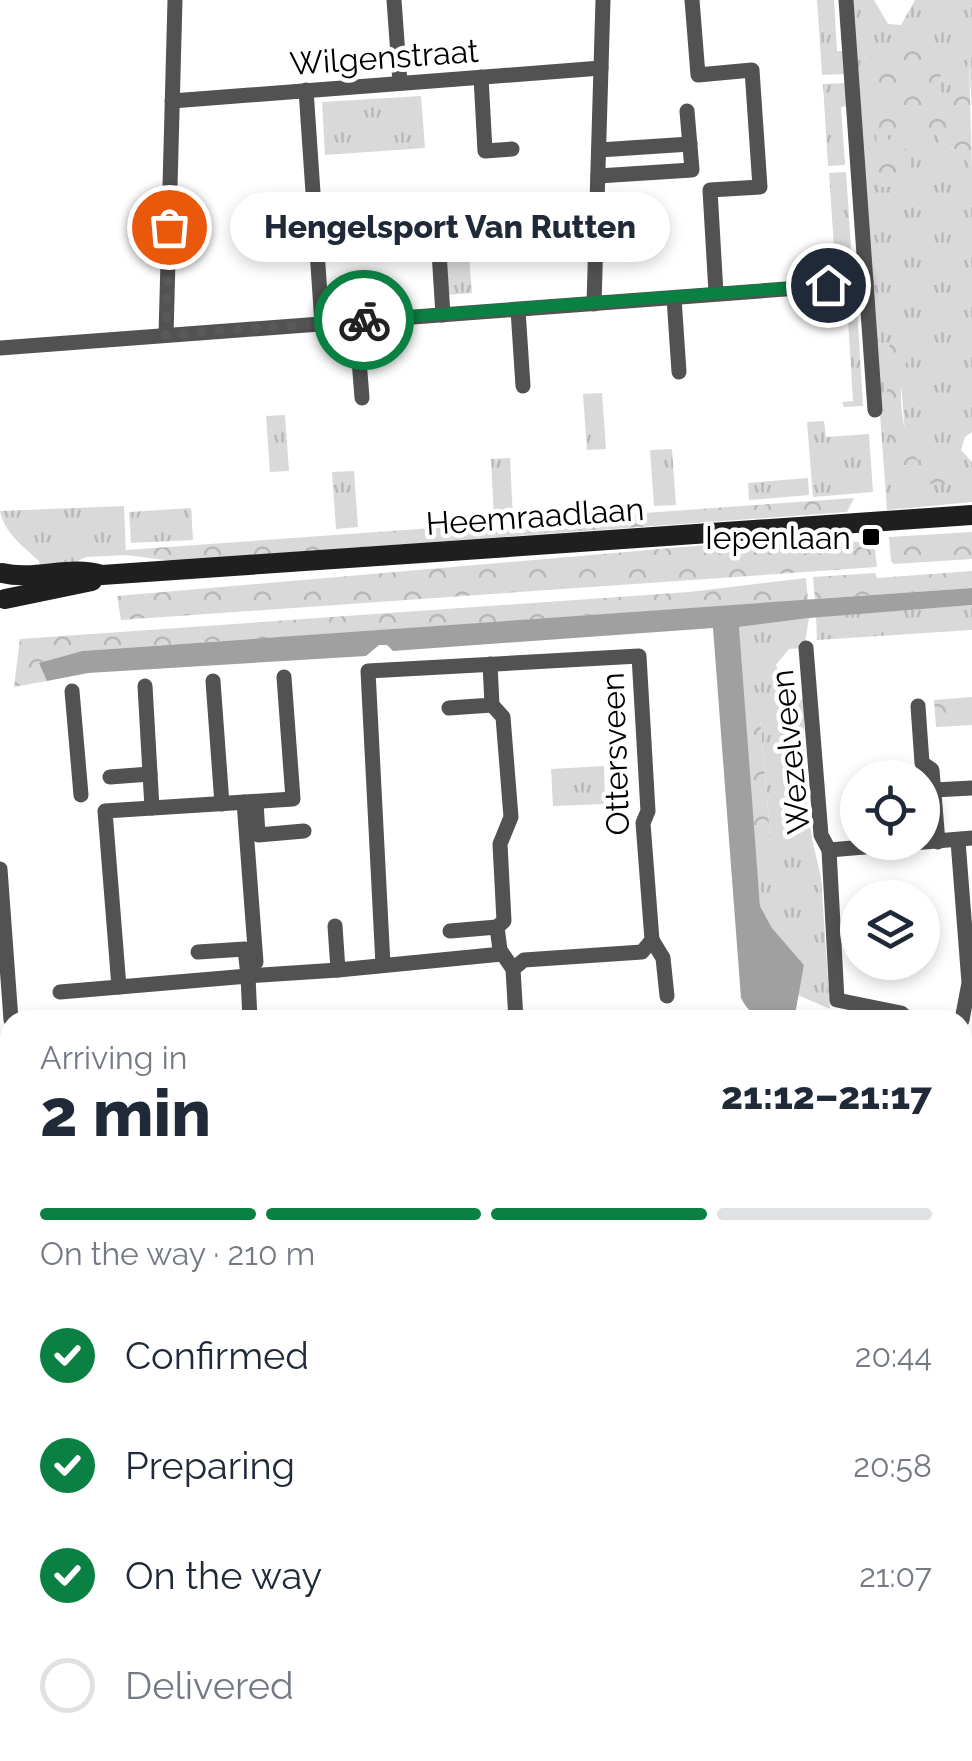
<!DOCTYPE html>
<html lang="en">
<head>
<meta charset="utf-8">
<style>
	body { margin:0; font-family:Raleway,sans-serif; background:#f6f6f7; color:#1f2937; height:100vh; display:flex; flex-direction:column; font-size:38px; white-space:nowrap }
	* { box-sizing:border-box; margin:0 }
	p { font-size:32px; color:#747a83 }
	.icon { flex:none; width:55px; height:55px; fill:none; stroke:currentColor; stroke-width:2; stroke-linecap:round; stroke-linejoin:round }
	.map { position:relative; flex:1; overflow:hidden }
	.details { position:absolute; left:0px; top:1010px; width:972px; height:752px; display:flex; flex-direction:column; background:#fff; border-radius:30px 30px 0 0; box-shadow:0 5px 15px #0003 }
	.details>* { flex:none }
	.tools { position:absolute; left:840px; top:760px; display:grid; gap:20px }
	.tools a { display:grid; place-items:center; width:100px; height:100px; border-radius:50%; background:#fff; box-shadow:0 5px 15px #0003; font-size:50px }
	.pin { position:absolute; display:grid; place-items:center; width:85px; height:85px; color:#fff; margin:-42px; border:5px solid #fff; border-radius:50%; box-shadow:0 2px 10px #0007 }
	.courier { position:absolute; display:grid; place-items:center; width:100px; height:100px; margin:-50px; border:8px solid #0b8043; border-radius:50%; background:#fff; color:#222; box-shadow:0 2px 12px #0007 }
	.bubble { position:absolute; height:70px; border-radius:35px; background:#fff; box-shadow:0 5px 15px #0003; font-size:32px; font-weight:800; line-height:70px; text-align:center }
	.head em { font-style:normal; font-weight:800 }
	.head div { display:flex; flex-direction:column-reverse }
	.head { display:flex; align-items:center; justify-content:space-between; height:170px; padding:0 40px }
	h1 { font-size:65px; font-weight:800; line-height:75px }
	.bar { display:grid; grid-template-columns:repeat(4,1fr); gap:15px 10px; align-content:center; height:120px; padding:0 40px }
	.bar i { height:12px; border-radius:8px; background:#e0e1e3 }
	.bar .on { background:#0b8043 }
	.bar p { grid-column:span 4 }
	ol { padding:0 40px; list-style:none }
	li { display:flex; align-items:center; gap:30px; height:110px }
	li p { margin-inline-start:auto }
	li .icon { padding:10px; border-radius:50%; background:#0b8043; color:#fff; stroke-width:4 }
	li:last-child { color:#747a83 }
	li i { width:55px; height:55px; border:5px solid #e0e1e3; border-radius:50% }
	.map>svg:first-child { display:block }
	.grass { fill:url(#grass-tufts); fill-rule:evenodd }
	.forest { fill:url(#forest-crowns) }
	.water { fill:#a0a0a0 }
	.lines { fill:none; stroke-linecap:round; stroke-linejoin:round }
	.street { stroke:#525252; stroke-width:15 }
	.secondary { stroke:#1f1f1f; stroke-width:20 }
	.done { stroke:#595959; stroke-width:10; stroke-dasharray:0 18 }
	.route { stroke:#0b8043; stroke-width:12 }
	.poi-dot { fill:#000; stroke:#fff; stroke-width:4 }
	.labels { text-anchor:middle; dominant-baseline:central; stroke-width:9; stroke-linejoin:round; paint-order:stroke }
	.street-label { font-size:32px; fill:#000; stroke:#fff }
	.poi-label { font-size:32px; fill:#000; stroke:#fff; text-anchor:end }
</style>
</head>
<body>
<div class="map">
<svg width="972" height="1761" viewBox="0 0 972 1761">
	<defs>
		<pattern id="grass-tufts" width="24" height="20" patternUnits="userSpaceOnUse" patternTransform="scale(2.5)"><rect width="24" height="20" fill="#d9d9d9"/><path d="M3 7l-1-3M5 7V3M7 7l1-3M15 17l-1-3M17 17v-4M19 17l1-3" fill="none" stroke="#b8b8b8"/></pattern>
		<pattern id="forest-crowns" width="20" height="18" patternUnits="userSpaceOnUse" patternTransform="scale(2.5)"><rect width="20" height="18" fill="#d9d9d9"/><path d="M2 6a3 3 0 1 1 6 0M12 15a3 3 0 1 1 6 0" fill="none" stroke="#b8b8b8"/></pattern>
	</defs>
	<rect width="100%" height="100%" fill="#fff"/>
	<g class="grass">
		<path d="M817,0H834L837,51H843L844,74L822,75Z"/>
		<path d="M850,0H874L888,24L901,25L915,0H972V110L969,64L949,148L958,150L972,168V432L965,437L961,450L972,462V502L887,510ZM885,353L900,372L906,445L919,462L910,470L896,458Z"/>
		<path d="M845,83L847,106L841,107L845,165L828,166L823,84Z"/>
		<path d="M421,96L425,148L325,155L322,102Z"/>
		<path d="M846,172L852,262L835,263L829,173Z"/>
		<path d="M465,205L472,293L445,295L438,207Z"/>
		<path d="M856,291L863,406L844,407L842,402L853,401L847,303L820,304V298Z"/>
		<path d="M602,393L606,449L587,450L583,394Z"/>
		<path d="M285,415L289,471L270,472L266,416Z"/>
		<path d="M824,421L826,437L869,434L873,492L813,497L807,422Z"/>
		<path d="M672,449L676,505L654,506L650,450Z"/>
		<path d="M510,458L513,518L494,519L491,459Z"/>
		<path d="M354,471L358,527L336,529L332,472Z"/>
		<path d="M808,478L809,495L749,500L748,483Z"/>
		<path d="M124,506L126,555L86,557L60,569L41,570L39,561C23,546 5,534 0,511Z"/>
		<path d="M191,508L193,540L131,543L129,512Z"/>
		<path d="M972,605V630L817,640L816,617Z"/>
		<path d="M809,618L804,648L789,649L776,665L785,689L783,710L789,717L804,696V781L812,839L821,877L830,1009L798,995L804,965L772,928L760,906L755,846L771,845L760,719L745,718L739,627Z"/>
		<path d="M604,766L605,804L553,806L551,769Z"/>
	</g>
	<g class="forest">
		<path d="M939,46L943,122L969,61L972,168L958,150L942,146L938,139L940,131L883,134L897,148L910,150V187H880L870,49Z"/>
		<path d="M894,339L903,343L908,359C894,383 902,440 919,462C930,454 940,456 948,466L947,484L904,483L910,470L895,458L891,447L885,353Z"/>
		<path d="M854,498L847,512L172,561L126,555V550Z"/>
		<path d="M972,532V559L894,564L891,561L889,537Z"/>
		<path d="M764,540L874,542L877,567L121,620L117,596Z"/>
		<path d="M972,571V588L815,599L813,577L875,573L877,578Z"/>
		<path d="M806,578L808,600L82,651L40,663L47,681L14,687L20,639L689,592Z"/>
		<path d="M972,697V725L936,727L934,700Z"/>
		<path d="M745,718H760L771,846H755Z"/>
	</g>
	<path class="water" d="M972,588V605L809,618L739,627L760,906L772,928L804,965L794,1020C770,1020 753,1022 741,998L713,628L393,651L387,645H379L366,656L88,673L47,681L39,663L82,651Z"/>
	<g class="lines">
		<g class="street">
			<path d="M394,0L400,83"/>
			<path d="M692,0L698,75L752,70L760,187L710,190L716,293"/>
			<path d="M846,0L875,410"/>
			<path d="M481,77L485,151L512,149"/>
			<path d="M306,90L322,324"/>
			<path d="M172,101L601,68"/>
			<path d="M599,150L690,144"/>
			<path d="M598,176L692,170L687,111"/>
			<path d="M674,298L679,372"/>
			<path d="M594,304L603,0"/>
			<path d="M518,310L523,386"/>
			<path d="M443,315L436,205L468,203"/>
			<path d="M356,321L362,398"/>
			<path d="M166,335L175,0"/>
			<path d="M0,348L866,283"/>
			<path d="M806,648L821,835L829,850L837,1000L901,1013L909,1020"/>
			<path d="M213,681L222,804"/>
			<path d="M145,686L152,808"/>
			<path d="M72,691L81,795"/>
			<path d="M492,705L503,717L511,817L500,844L504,921L497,927"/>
			<path d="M918,706L922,763L932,770L938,842"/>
			<path d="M449,708L492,705L490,664"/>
			<path d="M110,777L150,774"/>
			<path d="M934,790L972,788"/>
			<path d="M244,802L256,962"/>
			<path d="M256,802L258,835L304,831"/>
			<path d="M958,841L969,983L962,1020"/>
			<path d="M829,850L972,838"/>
			<path d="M0,869L11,1020"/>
			<path d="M450,931L497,927L500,950L513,969L516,1020"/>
			<path d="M652,940L663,958L667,996"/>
			<path d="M198,952L245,949L248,976L338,970L335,926"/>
			<path d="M383,965L368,671L639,656L648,811L643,823L652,940L642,952L524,960L513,969"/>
			<path d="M338,970L502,954"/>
			<path d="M60,992L119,987"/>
			<path d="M250,1020L248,976L119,987L105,811L293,799L284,677"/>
			<path d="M0,1085L10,1084"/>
			<path d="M962,1103L972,1104"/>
			<path d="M962,1301L969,1302"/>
			<path d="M967,1451L972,1450"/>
			<path d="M962,1559L972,1558"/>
			<path d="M0,1717L10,1726"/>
			<path d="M40,1752L49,1761"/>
			<path d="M529,1752V1761"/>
			<path d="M735,1752L736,1761"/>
			<path d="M904,1752L905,1761"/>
		</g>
		<g class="secondary">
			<path d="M2,573C35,581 70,565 102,575L972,515"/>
			<path d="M5,599L92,581"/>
		</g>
	</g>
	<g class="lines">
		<path class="done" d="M169,227L166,335L364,320"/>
		<path class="route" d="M364,320L828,285"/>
	</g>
	<rect class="poi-dot" x="861" y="527" width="20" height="20" rx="5"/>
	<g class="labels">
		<g class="street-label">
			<text transform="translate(384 57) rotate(-4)">Wilgenstraat</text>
			<text transform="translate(535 516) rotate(-4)">Heemraadlaan</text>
			<text transform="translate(790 752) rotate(-96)">Wezelveen</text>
			<text transform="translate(615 754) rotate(-92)">Ottersveen</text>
		</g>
		<g class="poi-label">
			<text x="851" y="537">Iepenlaan</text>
		</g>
	</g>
</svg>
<div class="tools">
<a><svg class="icon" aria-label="locate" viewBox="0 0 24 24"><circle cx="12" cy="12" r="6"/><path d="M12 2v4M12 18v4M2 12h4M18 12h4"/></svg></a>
<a><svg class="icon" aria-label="layers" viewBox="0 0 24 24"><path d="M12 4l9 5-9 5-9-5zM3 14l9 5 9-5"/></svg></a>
</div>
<div class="pin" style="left:169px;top:227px;background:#ea580c"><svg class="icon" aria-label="bag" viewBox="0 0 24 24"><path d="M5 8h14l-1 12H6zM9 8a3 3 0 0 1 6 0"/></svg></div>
<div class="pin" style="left:828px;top:285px;background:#1f2937"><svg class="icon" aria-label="home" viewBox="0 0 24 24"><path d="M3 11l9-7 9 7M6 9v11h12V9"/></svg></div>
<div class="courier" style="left:364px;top:320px"><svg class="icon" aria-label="bike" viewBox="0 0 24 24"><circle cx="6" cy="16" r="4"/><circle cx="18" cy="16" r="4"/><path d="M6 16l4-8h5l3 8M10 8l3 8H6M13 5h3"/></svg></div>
<div class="bubble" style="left:230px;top:192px;width:440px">Hengelsport Van Rutten</div>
<section class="details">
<div class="head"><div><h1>2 min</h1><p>Arriving in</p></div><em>21:12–21:17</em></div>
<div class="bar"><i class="on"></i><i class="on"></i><i class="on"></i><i></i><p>On the way · 210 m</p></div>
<ol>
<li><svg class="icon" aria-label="check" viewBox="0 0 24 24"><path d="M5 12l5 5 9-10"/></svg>Confirmed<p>20:44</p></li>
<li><svg class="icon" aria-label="check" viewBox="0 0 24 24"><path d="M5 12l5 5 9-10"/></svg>Preparing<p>20:58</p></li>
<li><svg class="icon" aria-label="check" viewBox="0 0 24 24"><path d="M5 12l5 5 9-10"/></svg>On the way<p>21:07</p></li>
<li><i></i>Delivered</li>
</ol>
</section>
</div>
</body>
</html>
